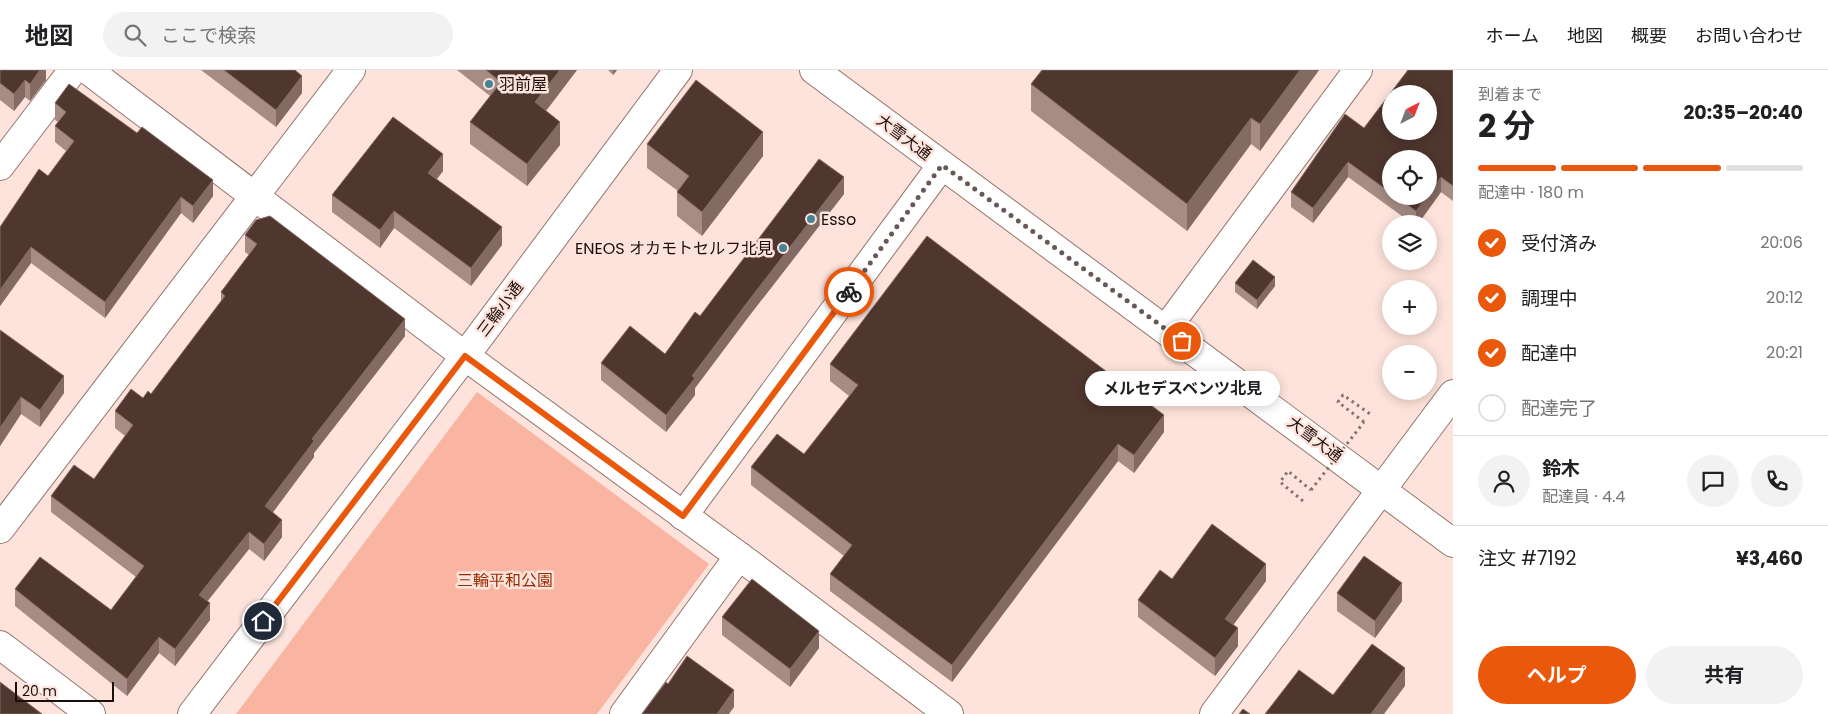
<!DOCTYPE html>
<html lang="ja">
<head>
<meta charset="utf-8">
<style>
	body { margin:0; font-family:Poppins,"Noto Sans JP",sans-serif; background:#f2f2f2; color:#202124; height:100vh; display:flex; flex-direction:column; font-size:19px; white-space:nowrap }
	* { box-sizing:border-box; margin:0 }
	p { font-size:16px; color:#757577 }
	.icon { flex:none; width:28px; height:28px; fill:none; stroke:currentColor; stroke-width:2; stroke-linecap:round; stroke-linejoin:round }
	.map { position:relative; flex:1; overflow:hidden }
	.details { display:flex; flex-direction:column; background:#fff; width:375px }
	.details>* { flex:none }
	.needle { width:32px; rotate:42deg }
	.buttons { position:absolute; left:1382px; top:15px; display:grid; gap:10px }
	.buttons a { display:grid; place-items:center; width:55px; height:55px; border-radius:50%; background:#fff; box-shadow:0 2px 12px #0003; font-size:25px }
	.scale { position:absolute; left:15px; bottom:12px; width:99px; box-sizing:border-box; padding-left:5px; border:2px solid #1a0f0c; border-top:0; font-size:14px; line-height:18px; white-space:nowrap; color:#1a0f0c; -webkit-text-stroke:4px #fde3db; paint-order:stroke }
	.pin { position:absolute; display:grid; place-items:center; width:42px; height:42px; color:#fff; margin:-21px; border:2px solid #fff; border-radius:50%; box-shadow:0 1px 5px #0007 }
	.courier { position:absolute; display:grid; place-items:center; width:50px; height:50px; margin:-25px; border:4px solid #ea580c; border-radius:50%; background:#fff; color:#222; box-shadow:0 1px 6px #0007 }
	.bubble { position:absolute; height:35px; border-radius:18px; background:#fff; box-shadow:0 2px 12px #0003; font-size:16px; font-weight:700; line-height:35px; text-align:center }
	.summary em { font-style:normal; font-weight:700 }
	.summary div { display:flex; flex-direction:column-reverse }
	.summary { display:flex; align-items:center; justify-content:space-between; height:85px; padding:0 25px }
	h1 { font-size:32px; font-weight:700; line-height:38px }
	.bar { display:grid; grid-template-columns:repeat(4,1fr); gap:8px 5px; align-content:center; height:60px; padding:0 25px }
	.bar i { height:6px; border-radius:4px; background:#e0e0e0 }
	.bar .selected { background:#ea580c }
	.bar p { grid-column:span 4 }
	.line { display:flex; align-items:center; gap:12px; padding:0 25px; border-top:1px solid #e0e0e0 }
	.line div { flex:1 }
	.round { display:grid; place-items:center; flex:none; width:52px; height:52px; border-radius:26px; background:#f2f2f2 }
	ol { padding:0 25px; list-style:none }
	li { display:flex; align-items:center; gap:15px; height:55px }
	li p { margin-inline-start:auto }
	li .icon { padding:5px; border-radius:50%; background:#ea580c; color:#fff; stroke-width:4 }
	li:last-child { color:#757577 }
	li i { width:28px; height:28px; border:2px solid #e0e0e0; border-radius:50% }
	.action { display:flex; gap:10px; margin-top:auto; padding:10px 25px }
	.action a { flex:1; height:58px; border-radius:30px; background:#ea580c; color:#fff; font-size:20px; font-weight:700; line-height:58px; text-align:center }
	.action a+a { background:#f2f2f2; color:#202124 }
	header { display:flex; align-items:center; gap:30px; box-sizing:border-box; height:70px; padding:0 25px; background:#fff; border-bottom:1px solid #e0e0e0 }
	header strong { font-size:24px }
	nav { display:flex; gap:28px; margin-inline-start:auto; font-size:18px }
	.search { width:350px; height:45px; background:#f2f2f2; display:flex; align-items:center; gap:12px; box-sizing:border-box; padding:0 18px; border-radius:28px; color:#757577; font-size:19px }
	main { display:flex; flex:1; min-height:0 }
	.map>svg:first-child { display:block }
	.green { fill:#f9b5a1 }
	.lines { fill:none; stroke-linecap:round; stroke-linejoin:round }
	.minor-casing { stroke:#93756c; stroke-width:30 }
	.trunk-casing { stroke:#93756c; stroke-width:30 }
	.path { stroke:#84726d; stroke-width:3; stroke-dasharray:2.5 4; stroke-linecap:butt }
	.minor { stroke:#fff; stroke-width:28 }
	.trunk { stroke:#fff; stroke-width:28 }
	.path-bridge { stroke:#84726d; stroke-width:3; stroke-dasharray:2.5 4; stroke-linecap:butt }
	.wall { fill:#a68c84; fill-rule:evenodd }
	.shaded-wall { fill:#836a62 }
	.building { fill:#4f362e; stroke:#836a62; fill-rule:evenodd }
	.done { stroke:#695954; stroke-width:5; stroke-dasharray:0 9 }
	.route { stroke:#ea580c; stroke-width:6 }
	.poi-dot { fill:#438597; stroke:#fde3db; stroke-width:2 }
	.labels { text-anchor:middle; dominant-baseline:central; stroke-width:5; stroke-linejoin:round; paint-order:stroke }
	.poi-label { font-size:16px; fill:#1a0f0c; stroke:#fde3db; text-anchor:start }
	.street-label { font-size:16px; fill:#1a0f0c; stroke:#fde3db }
	.park-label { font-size:16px; fill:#9a2c00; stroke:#fde3db }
</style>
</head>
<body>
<header>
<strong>地図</strong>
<div class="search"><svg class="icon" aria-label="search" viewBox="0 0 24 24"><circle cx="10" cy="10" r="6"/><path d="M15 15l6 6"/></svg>ここで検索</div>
<nav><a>ホーム</a><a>地図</a><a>概要</a><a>お問い合わせ</a></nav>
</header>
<main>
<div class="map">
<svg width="1453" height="644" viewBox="0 0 1453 644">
	<rect width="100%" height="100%" fill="#fde3db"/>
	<path class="green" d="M477,322L709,494L597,644H236Z"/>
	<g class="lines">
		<g class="minor-casing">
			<g id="minor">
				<path d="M88,0L465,286L739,486L949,644"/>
				<path d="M0,96L73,0"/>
				<path d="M1166,259L1358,0"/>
				<path d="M683,446L942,95"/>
				<path d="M0,459L351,0"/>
				<path d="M0,575L91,644"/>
				<path d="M192,644L465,286L678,0"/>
				<path d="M624,644L739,486"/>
				<path d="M1214,644L1453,324"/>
			</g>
		</g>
		<g class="trunk-casing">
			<path id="trunk" d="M814,0L1453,473"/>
		</g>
		<g class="path">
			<path d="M1364,352L1338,332L1343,325L1373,346"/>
			<path d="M1303,431L1280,412L1288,401L1311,420"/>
		</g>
		<use href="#minor" class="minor"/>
		<use href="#trunk" class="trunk"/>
		<path class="path-bridge" d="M1311,420L1364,352"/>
	</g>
	<g class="wall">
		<path d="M0,0H46V10L30,31L25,27L14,41L0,30Z"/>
		<path d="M201,0H295L302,23L276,57Z"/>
		<path d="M457,0H577L546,41L560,75L527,116L470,74V52L490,26Z"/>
		<path d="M608,0H617L613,5Z"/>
		<path d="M1319,0L1260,81L1251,74L1187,161L1031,41V14Z"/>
		<path d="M1453,0V131L1441,122L1418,154H1413L1348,107L1313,153L1291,137V122L1364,58ZM1391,89L1429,126H1391Z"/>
		<path d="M55,33L213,126L193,153L181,143L105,248L31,193L0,236L48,106L66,81L55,72V56L58,52L55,50Z"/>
		<path d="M647,74L763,86L702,166L677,146V122L678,121L647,98Z"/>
		<path d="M443,101L437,109L502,175L471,216L394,158L380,178L332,142V125Z"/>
		<path d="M844,124L746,250L695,318V325L666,362L601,310V293L665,284L700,246Z"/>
		<path d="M245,165L405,266L314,383V387L273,442L282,467L264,491L249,479L207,531L210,550L175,596L159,583L127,626L15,536V519L111,540L136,507L51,442V426L94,409L125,366L115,358V341L151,324L221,231V222L249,185L245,182Z"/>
		<path d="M1235,213L1275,216L1257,239L1235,222Z"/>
		<path d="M0,260L64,323L40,357L21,344L0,376Z"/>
		<path d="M830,294L1164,362L1134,403L1118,391L952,612L830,521V504L844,486L751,415V397L804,384L849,326L830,311Z"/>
		<path d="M1172,509L1266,511L1233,555L1238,576L1215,606L1138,547V530Z"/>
		<path d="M1337,523L1402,531L1375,568L1337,541Z"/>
		<path d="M722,547L819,578L790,617L722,565Z"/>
	</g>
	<g class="shaded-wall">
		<path d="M40,0H46V10L30,31V14Z"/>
		<path d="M560,0H577L535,55V32Z"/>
		<path d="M613,0H617L613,5Z"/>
		<path d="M1300,0H1319L1260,81V54Z"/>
		<path d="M302,6V23L276,57V40Z"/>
		<path d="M25,10V27L14,41V24Z"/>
		<path d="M1251,48V74L1187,161V134Z"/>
		<path d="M560,52V75L527,116V94Z"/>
		<path d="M763,62V86L702,166V142Z"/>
		<path d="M443,84V101L428,120V103Z"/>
		<path d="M1348,92V107L1313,153V138Z"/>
		<path d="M844,107V124L746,250L695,318V325L666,362V345L692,306L746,234Z"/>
		<path d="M1441,107V122L1418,154H1416V141L1427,126H1429V124Z"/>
		<path d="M213,110V126L193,153V136Z"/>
		<path d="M181,127V143L105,248V232Z"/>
		<path d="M394,141V158L380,178V160Z"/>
		<path d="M502,157V175L471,216V198Z"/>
		<path d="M31,177V193L0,236V220Z"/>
		<path d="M1275,207V216L1257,239V230Z"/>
		<path d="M405,249V266L314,383V387L265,453V436L312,369Z"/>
		<path d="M64,306V323L40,357V340Z"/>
		<path d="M21,327V344L0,376V358Z"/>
		<path d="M1164,345V362L1134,403V385Z"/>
		<path d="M1118,374V391L952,612V595Z"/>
		<path d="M282,450V467L264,491V474Z"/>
		<path d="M249,462V479L199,542V525Z"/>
		<path d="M1266,494V511L1225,566V549Z"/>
		<path d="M1402,513V531L1375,568V551Z"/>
		<path d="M210,533V550L175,596V579Z"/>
		<path d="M1238,558V576L1215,606V588Z"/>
		<path d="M819,561V578L790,617V599Z"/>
		<path d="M159,567V583L127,626V609Z"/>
		<path d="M1405,598V616L1384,644H1371Z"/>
		<path d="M734,620V637L729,644H717Z"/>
	</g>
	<g class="building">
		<path d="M0,0H40L30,14L25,10L14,24L0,13Z"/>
		<path d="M224,0H295L302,6L276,40Z"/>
		<path d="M486,0H560L535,32L560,52L527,94L470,52L501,12Z"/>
		<path d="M1042,0H1300L1260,54L1251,48L1187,134L1031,14Z"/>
		<path d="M1408,0H1453V116L1441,107L1429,124V89H1391V123L1348,92L1313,138L1291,122L1345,44L1364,58ZM1391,24H1429V61H1391Z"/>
		<path d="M696,10L763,62L702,142L677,122L689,106L647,74Z"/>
		<path d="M69,14L137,63L142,57L213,110L193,136L181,127L105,232L31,177L0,220V157L39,99L48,106L74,71L55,56L66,42L55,33Z"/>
		<path d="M393,47L443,84L428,103L502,157L471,198L394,141L380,160L332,125Z"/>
		<path d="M819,89L844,107L746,234L692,306L695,308L666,345L601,293L630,256L665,284L695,242L700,246Z"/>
		<path d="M1396,126H1427L1416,141Z"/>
		<path d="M270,146L405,249L312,369L314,371L265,436L282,450L264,474L249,462L199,525L210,533L175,579L159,567L127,609L15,519L40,487L111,540L144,496L51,426L74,395L94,409L133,355L115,341L131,319L143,328L148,321L151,324L225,226L221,222L257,174L245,165L256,150Z"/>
		<path d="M927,166L1164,345L1134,385L1118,374L952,595L830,504L852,475L751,397L777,364L804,384L858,315L830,294Z"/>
		<path d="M1253,190L1275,207L1257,230L1235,213Z"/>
		<path d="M0,260L64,306L40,340L21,327L0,358Z"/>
		<path d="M1212,454L1266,494L1225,549L1238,558L1215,588L1138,530L1160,500L1172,509Z"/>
		<path d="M1364,486L1402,513L1375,551L1337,523Z"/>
		<path d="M752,509L819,561L790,599L722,547Z"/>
		<path d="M1372,574L1405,598L1371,644H1265L1299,600L1333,625Z"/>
		<path d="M687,586L734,620L717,644H642L666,612L668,614Z"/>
		<path d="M0,612L42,644H0Z"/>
		<path d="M1243,639L1250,644H1239Z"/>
	</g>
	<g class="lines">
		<path class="done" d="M849,222L942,95L1182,271"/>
		<path class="route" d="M263,551L465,286L683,446L849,222"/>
	</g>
	<g class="poi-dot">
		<circle cx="489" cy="14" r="5"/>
		<circle cx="811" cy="149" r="5"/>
		<circle cx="783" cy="178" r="5"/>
	</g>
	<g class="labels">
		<g class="poi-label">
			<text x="499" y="14">羽前屋</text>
			<text x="821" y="149">Esso</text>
			<text x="773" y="178" text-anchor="end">ENEOS オカモトセルフ北見</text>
		</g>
		<g class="street-label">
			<text transform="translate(904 67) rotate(37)">大雪大通</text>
			<text transform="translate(500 239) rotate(-53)">三輪小通</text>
			<text transform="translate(1315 369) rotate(37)">大雪大通</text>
		</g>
		<g class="park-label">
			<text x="505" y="510">三輪平和公園</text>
		</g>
	</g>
</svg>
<div class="buttons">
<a><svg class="needle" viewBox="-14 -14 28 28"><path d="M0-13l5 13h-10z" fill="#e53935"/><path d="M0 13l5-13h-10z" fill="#757577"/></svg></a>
<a><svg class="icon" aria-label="locate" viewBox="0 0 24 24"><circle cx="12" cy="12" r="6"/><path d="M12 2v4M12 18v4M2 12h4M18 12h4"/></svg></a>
<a><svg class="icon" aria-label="layers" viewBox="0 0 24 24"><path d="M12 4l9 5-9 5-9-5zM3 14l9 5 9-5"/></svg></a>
<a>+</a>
<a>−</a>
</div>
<div class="scale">20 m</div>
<div class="pin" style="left:1182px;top:271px;background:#ea580c"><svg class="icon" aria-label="bag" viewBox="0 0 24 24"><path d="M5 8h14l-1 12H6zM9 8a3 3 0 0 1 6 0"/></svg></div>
<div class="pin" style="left:263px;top:551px;background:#1f2937"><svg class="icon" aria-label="home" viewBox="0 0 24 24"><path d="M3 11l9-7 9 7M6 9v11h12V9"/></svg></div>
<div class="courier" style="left:849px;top:222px"><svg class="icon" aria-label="bike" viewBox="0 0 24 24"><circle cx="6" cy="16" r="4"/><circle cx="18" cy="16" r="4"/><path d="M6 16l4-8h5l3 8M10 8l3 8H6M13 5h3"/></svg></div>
<div class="bubble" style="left:1085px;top:301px;width:195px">メルセデスベンツ北見</div>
</div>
<section class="details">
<div class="summary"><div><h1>2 分</h1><p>到着まで</p></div><em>20:35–20:40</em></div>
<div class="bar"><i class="selected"></i><i class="selected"></i><i class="selected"></i><i></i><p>配達中 · 180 m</p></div>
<ol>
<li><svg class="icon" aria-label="check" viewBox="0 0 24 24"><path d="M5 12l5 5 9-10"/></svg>受付済み<p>20:06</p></li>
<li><svg class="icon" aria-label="check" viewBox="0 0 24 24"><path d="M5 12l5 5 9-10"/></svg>調理中<p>20:12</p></li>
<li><svg class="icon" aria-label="check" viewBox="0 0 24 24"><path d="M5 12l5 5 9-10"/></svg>配達中<p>20:21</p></li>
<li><i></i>配達完了</li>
</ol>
<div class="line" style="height:90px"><a class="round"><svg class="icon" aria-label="person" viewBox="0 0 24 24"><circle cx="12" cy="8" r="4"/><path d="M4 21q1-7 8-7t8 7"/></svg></a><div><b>鈴木</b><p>配達員 · 4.4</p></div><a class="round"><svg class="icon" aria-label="chat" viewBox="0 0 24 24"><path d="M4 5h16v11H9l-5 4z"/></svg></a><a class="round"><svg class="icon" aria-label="phone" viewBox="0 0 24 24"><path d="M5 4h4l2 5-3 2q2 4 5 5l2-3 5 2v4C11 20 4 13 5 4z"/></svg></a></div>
<div class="line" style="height:65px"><div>注文 #7192</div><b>¥3,460</b></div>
<div class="action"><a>ヘルプ</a><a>共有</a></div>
</section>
</main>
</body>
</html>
